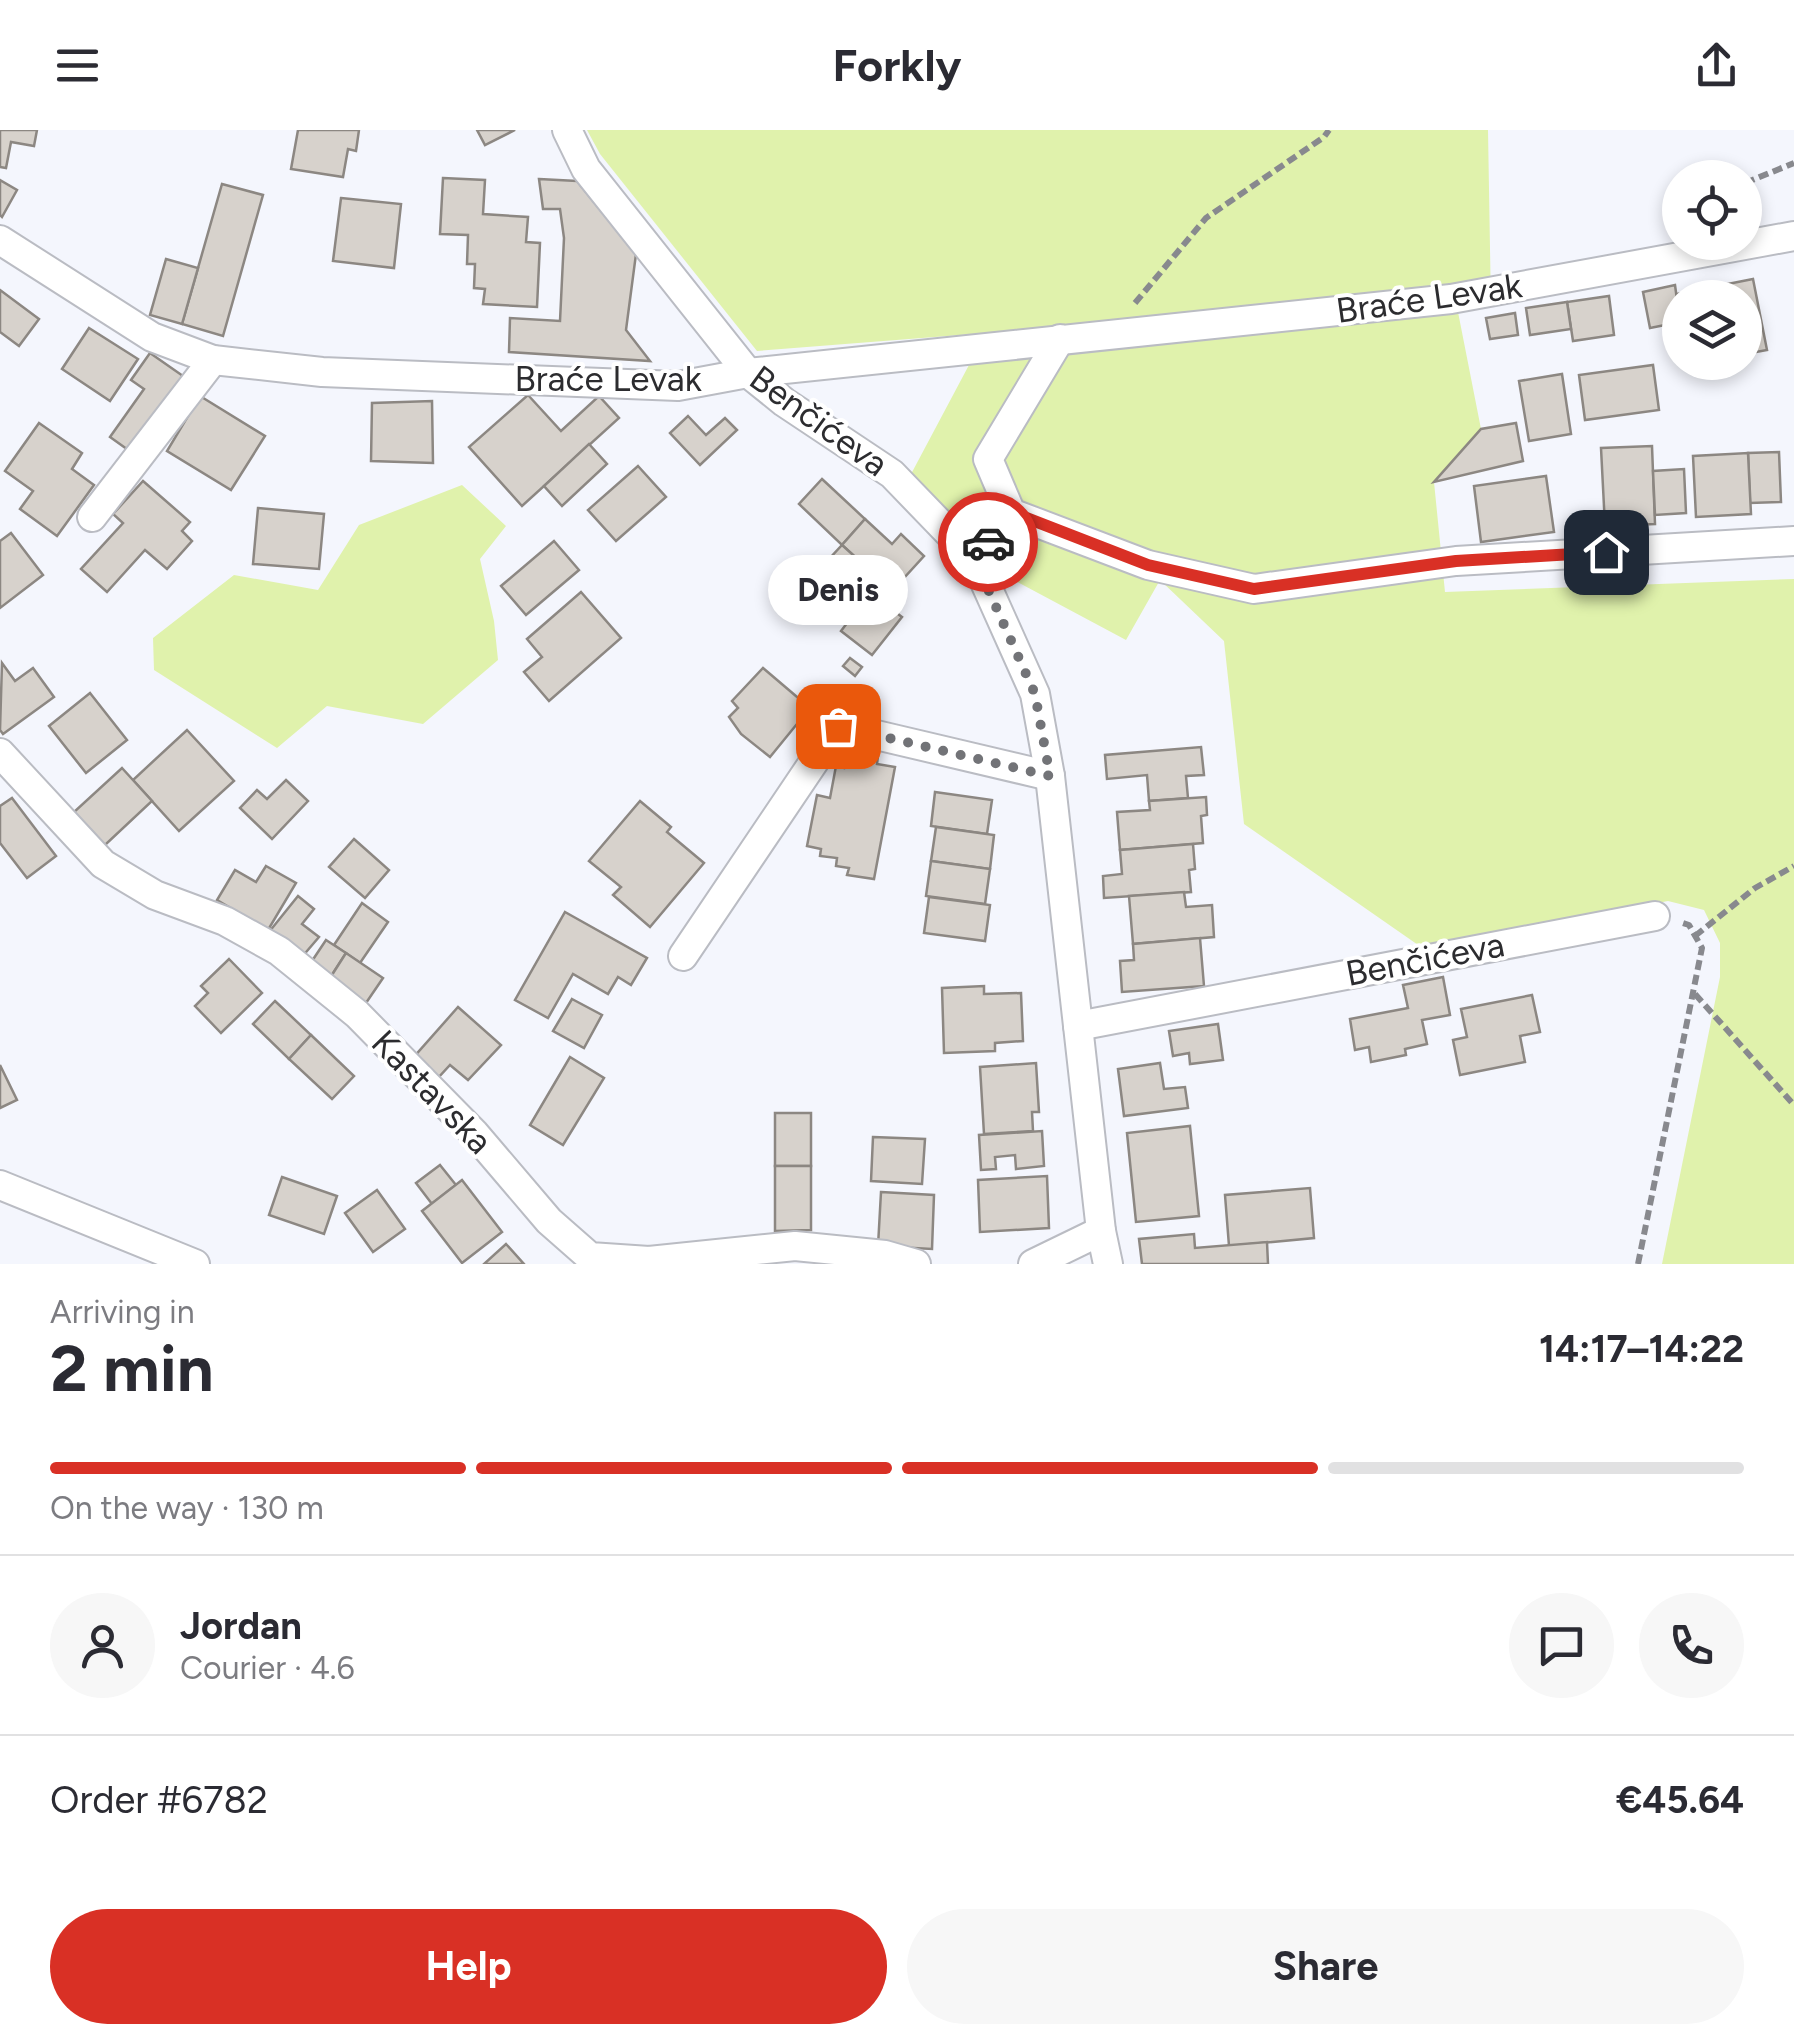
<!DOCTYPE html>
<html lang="en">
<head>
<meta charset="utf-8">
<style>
	body { margin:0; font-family:Figtree,sans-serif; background:#f7f7f7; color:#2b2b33; height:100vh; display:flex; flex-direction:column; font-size:38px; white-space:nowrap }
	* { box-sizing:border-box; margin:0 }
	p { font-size:32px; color:#7c7c81 }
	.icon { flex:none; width:55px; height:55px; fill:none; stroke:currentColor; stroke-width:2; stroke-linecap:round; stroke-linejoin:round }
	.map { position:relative; height:1134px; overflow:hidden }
	.sheet { display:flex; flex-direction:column; background:#fff; flex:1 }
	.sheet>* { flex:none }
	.buttons { position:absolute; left:1662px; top:30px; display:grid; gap:20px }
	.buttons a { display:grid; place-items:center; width:100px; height:100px; border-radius:50%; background:#fff; box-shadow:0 5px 15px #0003; font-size:50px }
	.pin { position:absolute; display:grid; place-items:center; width:85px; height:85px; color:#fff; margin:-42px; border-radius:20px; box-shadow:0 5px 15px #0006 }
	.courier { position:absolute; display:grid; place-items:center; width:100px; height:100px; margin:-50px; border:8px solid #d93025; border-radius:50%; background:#fff; color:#222; box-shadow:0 2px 12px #0007 }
	.bubble { position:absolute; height:70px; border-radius:35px; background:#fff; box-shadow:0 5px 15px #0003; font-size:32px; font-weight:700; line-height:70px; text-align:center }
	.overview em { font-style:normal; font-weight:700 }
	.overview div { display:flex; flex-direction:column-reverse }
	.overview { display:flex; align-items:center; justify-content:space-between; height:170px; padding:0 50px }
	h1 { font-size:65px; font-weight:700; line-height:75px }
	.bar { display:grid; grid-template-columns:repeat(4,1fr); gap:15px 10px; align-content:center; height:120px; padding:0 50px }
	.bar i { height:12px; border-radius:8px; background:#e1e1e2 }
	.bar .on { background:#d93025 }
	.bar p { grid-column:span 4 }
	.line { display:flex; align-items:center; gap:25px; padding:0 50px; border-top:2px solid #e1e1e2 }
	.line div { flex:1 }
	.round { display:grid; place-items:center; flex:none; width:105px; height:105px; border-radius:52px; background:#f7f7f7 }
	.button { display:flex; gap:20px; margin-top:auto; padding:20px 50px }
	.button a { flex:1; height:115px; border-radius:60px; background:#d93025; color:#fff; font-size:40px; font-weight:700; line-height:115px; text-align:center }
	.button a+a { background:#f7f7f7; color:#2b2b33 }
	header { display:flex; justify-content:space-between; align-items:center; height:130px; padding:0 50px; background:#fff; font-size:45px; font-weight:700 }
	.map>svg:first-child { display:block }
	.green { fill:#e0f2ac }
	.building { fill:#d7d2cc; stroke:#8c8782; stroke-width:2.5 }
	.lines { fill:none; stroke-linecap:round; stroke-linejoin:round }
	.street-casing { stroke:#babcc3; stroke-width:32 }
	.path { stroke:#88898e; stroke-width:6; stroke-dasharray:10 5; stroke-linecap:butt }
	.street { stroke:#fff; stroke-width:28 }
	.done { stroke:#727377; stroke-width:10; stroke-dasharray:0 18 }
	.route { stroke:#d93025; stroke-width:12 }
	.labels { text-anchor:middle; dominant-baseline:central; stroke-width:8; stroke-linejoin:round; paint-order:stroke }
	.street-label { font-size:35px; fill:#2c2c2f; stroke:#fff }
</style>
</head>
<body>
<header><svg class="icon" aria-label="menu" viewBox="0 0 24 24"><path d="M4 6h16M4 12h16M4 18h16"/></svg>Forkly<svg class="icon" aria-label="share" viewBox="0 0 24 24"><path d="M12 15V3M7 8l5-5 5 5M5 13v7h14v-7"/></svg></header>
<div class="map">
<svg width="1794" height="1134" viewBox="0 0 1794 1134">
	<rect width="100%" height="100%" fill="#f4f6fd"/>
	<g class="green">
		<path d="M587,0H1488L1491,177L1458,182L1481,299L1434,352L1445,462L1794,449V1134H1662L1720,847V813L1704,780L1668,771L1421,817L1244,694L1224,511L1160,450L1126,510L1012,449L910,346L986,203L757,221L600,24Z"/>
		<path d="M462,355L506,396L480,429L494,491L498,530L423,594L327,576L277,618L154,540L153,508L234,445L318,460L359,395Z"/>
	</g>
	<g class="building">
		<path d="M0,0H37L34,16L11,12L6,38L0,37Z"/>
		<path d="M298,0H359L356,21L348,19L343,47L291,39Z"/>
		<path d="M477,0H515L485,15Z"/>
		<path d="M443,48L485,50L483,84L528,87L526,112L540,113L537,177L483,174L485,159L474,158L475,134H467L468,105L440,104Z"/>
		<path d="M539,49L577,51L636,124L626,200L650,231L509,222L510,188L560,191L564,108L560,79H543Z"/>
		<path d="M0,50L17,60L2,87L0,85Z"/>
		<path d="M222,54L263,65L223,206L182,194Z"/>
		<path d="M341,68L401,74L394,138L333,131Z"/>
		<path d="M166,129L198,138L182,194L150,185Z"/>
		<path d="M1753,149L1767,220L1745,224V168H1680V182L1677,164Z"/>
		<path d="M1675,155L1680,192L1650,198L1643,162Z"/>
		<path d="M0,160L39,189L19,216L0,202Z"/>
		<path d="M1609,166L1614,205L1573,211L1567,172Z"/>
		<path d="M1567,172L1571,199L1530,205L1526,178Z"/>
		<path d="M1515,183L1518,205L1490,209L1486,188Z"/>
		<path d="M89,198L138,229L110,271L62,239Z"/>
		<path d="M150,223L183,246L131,322L110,307L144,259L131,250Z"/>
		<path d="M1653,235L1659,280L1585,290L1579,245Z"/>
		<path d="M1562,244L1571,304L1529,311L1519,251Z"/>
		<path d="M528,265L561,301L599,266L619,288L522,376L469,317Z"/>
		<path d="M200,266L265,306L231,360L167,321Z"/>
		<path d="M432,271L433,333L371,331L372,273Z"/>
		<path d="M688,286L706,305L725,288L737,300L700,335L670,303Z"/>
		<path d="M39,293L82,323L72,339L94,355L57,406L20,379L33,361L5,341Z"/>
		<path d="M1516,293L1523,331L1434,352L1481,299Z"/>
		<path d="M589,314L607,334L562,376L544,356Z"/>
		<path d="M1652,316L1655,394L1605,396L1601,318Z"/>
		<path d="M1779,322L1781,372L1750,373L1748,323Z"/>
		<path d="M1748,323L1751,384L1696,387L1693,326Z"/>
		<path d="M638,336L666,367L616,411L588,380Z"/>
		<path d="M1684,339L1686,383L1655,385L1653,341Z"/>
		<path d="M1546,346L1554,402L1481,412L1474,356Z"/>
		<path d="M822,349L865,389L842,415L799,374Z"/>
		<path d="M143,351L190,392L182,401L192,411L167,439L145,420L107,462L81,439L123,393L113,384Z"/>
		<path d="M258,378L324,384L319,439L253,434Z"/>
		<path d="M865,389L892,414L901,404L924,426L892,461L842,415Z"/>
		<path d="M11,403L43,445L0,478V411Z"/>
		<path d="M554,411L579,440L526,485L501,456Z"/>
		<path d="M842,415L872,442L848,469L836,459L825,471L806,454Z"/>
		<path d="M581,462L621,508L549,571L524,542L542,527L527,509Z"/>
		<path d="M870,463L902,487L872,525L841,501Z"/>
		<path d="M850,528L862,537L855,546L843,536Z"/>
		<path d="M2,533L15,551L33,538L54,567L3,604L0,600Z"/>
		<path d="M763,538L810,578L770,627L741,604L729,587L738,578L732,571Z"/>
		<path d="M90,563L127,610L86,643L49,596Z"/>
		<path d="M187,600L234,651L179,701L133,650Z"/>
		<path d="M1201,617L1204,645L1186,646L1188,668L1149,671L1147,645L1107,649L1105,625Z"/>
		<path d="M866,624L878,626L877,634L895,637L874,749L847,745L849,738L836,736L837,728L820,726L821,719L807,716L817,665L830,668L836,636L844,638L845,628L865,631Z"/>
		<path d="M122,638L152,671L105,715L74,682Z"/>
		<path d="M286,650L308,671L272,709L240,678L257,660L267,669Z"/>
		<path d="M935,662L992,670L987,704L931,696Z"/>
		<path d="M1206,667L1207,685L1201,686L1203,713L1120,720L1117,682L1150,680L1149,671Z"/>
		<path d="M12,668L56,726L27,748L0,713V676Z"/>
		<path d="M640,671L671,697L667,702L704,733L650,797L613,765L621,757L589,731Z"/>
		<path d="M936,697L994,705L990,739L931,731Z"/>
		<path d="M354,709L389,740L365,768L329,737Z"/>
		<path d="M1193,714L1195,739L1189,740L1191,762L1104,768L1103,746L1122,744L1120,720Z"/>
		<path d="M931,731L990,739L985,774L926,766Z"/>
		<path d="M266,736L296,753L268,800L217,770L235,740L256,752Z"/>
		<path d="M1184,762L1186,777L1212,775L1214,807L1133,814L1129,766Z"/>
		<path d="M298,766L314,779L302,794L319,807L301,828L269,802Z"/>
		<path d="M929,767L990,775L985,811L924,803Z"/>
		<path d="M362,773L388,792L360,833L334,815Z"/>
		<path d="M565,782L647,828L631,855L618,847L608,864L573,844L548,888L515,870Z"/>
		<path d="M1200,808L1204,856L1122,862L1120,831L1134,830L1133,814Z"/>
		<path d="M326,810L346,823L330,848L310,834Z"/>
		<path d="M346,823L383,848L366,873L330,848Z"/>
		<path d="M229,829L262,863L221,903L195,876L208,863L201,856Z"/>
		<path d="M1443,847L1450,885L1422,890L1427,914L1405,919L1406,925L1371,932L1369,917L1355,920L1350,889L1408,878L1403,855Z"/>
		<path d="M984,856V864L1021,863L1023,911L995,913V921L944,923L942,858Z"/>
		<path d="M1532,865L1540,902L1520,906L1525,932L1460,945L1453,910L1467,907L1461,879Z"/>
		<path d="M572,869L602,885L584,918L553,901Z"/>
		<path d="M275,871L311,905L289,929L253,894Z"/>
		<path d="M458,877L501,915L468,950L450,935L437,949L413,928Z"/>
		<path d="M1218,894L1223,930L1190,934L1189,923L1173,926L1169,901Z"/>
		<path d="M311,905L354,946L332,969L289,929Z"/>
		<path d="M570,927L604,948L563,1015L530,995Z"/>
		<path d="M1036,933L1039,982H1032L1033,1001L984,1004L980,937Z"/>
		<path d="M1160,933L1164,959L1185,957L1188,978L1124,986L1118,939Z"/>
		<path d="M0,935L17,970L0,978Z"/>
		<rect x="775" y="983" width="36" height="53"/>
		<path d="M1190,996L1199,1086L1136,1092L1127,1003Z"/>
		<path d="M1042,1001L1044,1036L1016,1039L1015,1025L995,1027L996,1039L981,1040L979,1005Z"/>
		<path d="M873,1007L925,1009L922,1054L871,1051Z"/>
		<path d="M440,1035L456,1055L432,1074L416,1053Z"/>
		<path d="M775,1036H811V1100L775,1101Z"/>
		<path d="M1047,1046L1049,1098L980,1102L978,1050Z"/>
		<path d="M282,1047L337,1066L324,1104L269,1085Z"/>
		<path d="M462,1050L502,1102L462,1133L422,1081Z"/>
		<path d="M1310,1058L1314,1108L1229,1116L1225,1065Z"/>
		<path d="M377,1060L405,1099L373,1122L345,1083Z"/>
		<path d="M881,1062L934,1065L932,1119L878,1116Z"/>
		<path d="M1194,1104L1195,1118L1267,1112L1268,1134H1142L1139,1109Z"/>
		<path d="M506,1114L524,1134H484Z"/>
	</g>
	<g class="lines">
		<g class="street-casing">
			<g id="street">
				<path d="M567,0L586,39L748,243L784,272L892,344L975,430L1035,564L1050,646L1101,1101L1108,1134"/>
				<path d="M0,110L152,207L213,230L322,242L678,256L748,243L1451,169L1794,106"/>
				<path d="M1060,209L988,329L1011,383L1148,435L1254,459L1456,431L1794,411"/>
				<path d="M92,387L213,230"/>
				<path d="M975,430L1011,383"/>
				<path d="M0,623L103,734L155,765L225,791L279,821L357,884L474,1003L549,1091L590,1127L649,1131L795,1116L885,1125L916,1134"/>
				<path d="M683,826L838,596L1050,646"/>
				<path d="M1078,896L1655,786"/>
				<path d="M0,1055L195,1134"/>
				<path d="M1033,1134L1101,1101"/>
			</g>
		</g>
		<g class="path">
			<path d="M1745,53L1794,33"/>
			<path d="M1135,173L1206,88L1324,7L1329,0"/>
			<path d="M1695,806L1755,758L1794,736"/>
			<path d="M1695,864L1794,975"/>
			<path d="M1638,1134L1702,818L1689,795L1680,792"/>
		</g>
		<use href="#street" class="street"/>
	</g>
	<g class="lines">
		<path class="done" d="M838,596L1050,646L1035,564L975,430L988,412"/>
		<path class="route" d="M988,412L1011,382L1148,435L1254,459L1456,431L1606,422"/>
	</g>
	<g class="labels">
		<g class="street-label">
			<text transform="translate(1429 168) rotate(-8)">Braće Levak</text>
			<text x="608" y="249">Braće Levak</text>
			<text transform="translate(819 291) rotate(36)">Benčićeva</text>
			<text transform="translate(1425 829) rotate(-11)">Benčićeva</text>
			<text transform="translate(432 962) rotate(46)">Kastavska</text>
		</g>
	</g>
</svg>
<div class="buttons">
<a><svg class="icon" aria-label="locate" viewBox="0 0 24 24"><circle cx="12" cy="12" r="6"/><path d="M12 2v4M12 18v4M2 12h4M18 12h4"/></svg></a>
<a><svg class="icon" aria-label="layers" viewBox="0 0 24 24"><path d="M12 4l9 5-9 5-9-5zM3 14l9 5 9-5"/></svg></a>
</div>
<div class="pin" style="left:838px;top:596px;background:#ea580c"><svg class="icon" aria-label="bag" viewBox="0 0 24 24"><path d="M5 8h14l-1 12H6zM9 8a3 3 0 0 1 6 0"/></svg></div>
<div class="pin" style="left:1606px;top:422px;background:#1f2937"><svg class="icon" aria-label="home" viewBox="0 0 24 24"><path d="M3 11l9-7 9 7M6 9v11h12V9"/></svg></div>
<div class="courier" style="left:988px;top:412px"><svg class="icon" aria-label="car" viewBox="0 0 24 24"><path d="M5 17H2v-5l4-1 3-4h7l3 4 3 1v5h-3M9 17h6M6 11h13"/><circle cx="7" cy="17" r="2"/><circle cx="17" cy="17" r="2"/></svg></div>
<div class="bubble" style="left:768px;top:425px;width:140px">Denis</div>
</div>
<section class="sheet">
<div class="overview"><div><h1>2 min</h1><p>Arriving in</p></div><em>14:17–14:22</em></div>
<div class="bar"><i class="on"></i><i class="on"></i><i class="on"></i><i></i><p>On the way · 130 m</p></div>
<div class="line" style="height:180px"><a class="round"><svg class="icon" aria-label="person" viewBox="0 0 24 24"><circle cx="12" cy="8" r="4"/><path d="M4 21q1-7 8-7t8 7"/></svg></a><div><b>Jordan</b><p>Courier · 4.6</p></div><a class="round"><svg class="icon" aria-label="chat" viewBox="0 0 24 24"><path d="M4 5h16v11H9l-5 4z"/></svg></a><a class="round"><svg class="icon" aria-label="phone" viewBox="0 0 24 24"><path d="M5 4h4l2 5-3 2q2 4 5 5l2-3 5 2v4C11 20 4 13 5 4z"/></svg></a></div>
<div class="line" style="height:130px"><div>Order #6782</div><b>€45.64</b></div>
<div class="button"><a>Help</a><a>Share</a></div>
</section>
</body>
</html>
